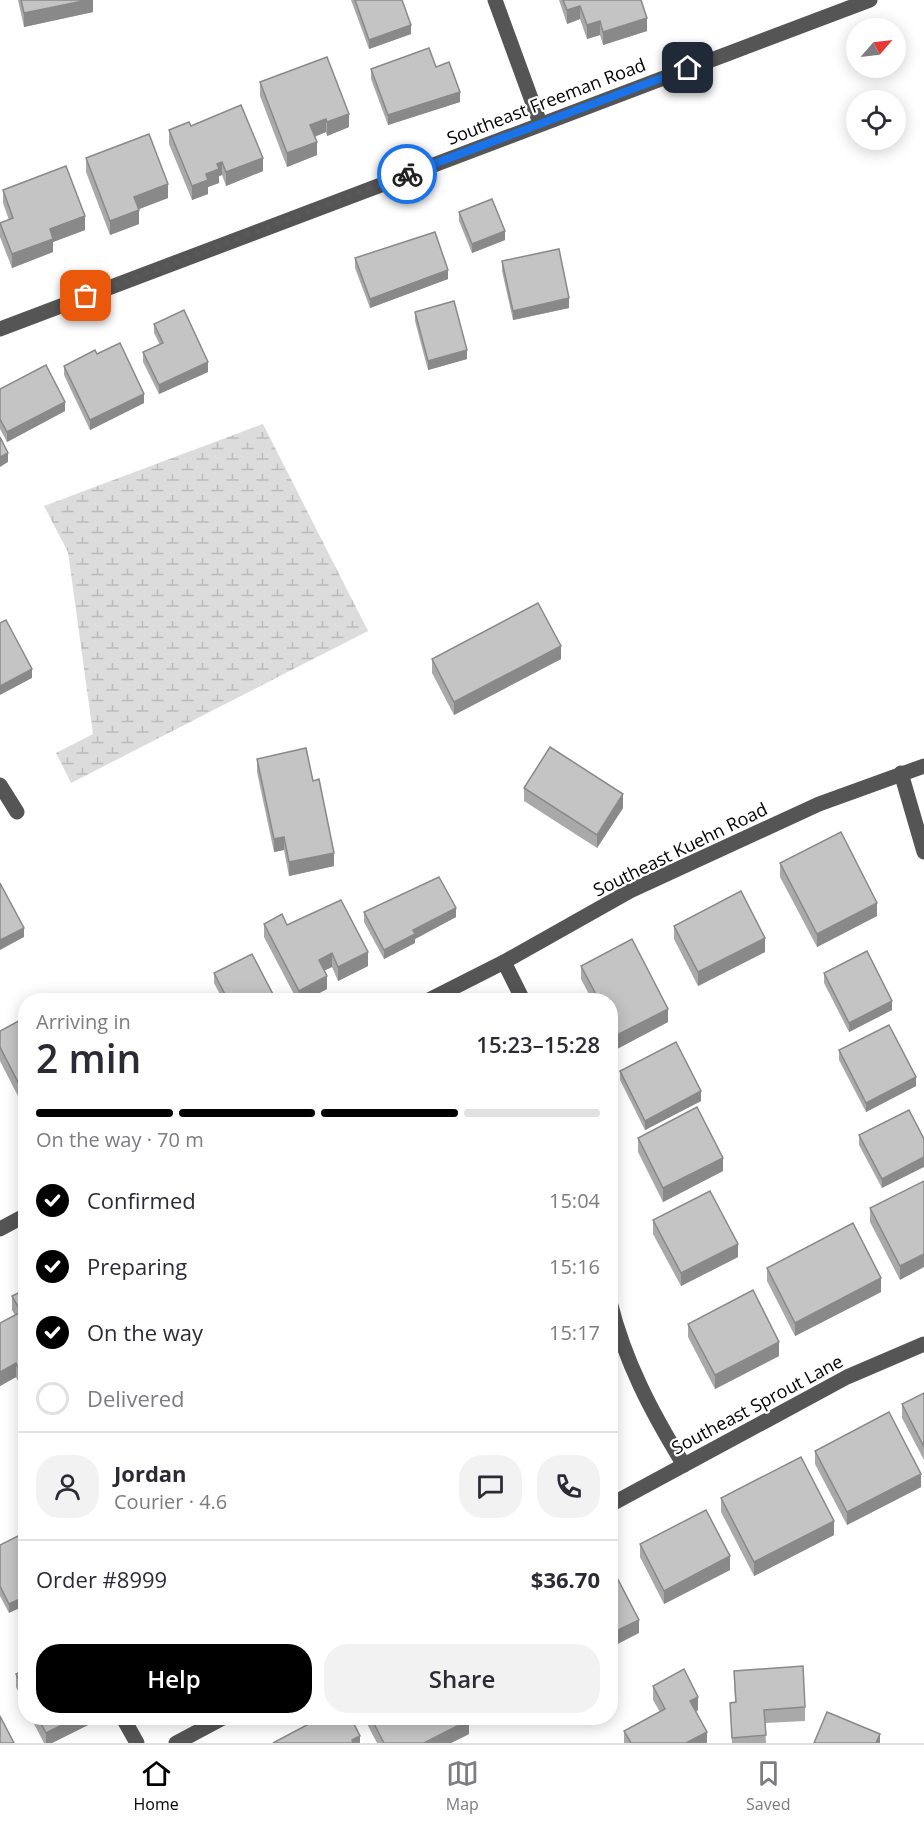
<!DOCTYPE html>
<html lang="en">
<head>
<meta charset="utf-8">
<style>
	body { margin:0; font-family:"Open Sans",sans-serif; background:#f2f2f3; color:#2b2b33; height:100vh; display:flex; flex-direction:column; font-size:22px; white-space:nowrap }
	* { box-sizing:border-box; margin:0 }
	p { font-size:20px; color:#7c7c81 }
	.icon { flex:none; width:33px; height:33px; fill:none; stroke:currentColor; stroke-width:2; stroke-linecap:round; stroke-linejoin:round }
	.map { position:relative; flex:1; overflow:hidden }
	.details { position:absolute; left:18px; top:993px; width:600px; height:732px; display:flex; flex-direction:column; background:#fff; border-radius:24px; box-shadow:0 3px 15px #0003 }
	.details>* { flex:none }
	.needle { width:39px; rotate:62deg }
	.controls { position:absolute; left:846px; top:18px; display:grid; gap:12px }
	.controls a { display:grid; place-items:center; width:60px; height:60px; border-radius:50%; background:#fff; box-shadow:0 3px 15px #0003; font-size:30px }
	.pin { position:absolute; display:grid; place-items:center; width:51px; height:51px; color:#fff; margin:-26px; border-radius:12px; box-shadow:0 3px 9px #0006 }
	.courier { position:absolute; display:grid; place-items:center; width:60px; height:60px; margin:-30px; border:4px solid #1a73e8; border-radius:50%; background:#fff; color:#222; box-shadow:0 2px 8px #0007 }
	.summary em { font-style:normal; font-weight:600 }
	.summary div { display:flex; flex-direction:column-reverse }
	.summary { display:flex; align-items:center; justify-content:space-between; height:102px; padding:0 18px }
	h1 { font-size:39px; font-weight:600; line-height:45px }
	.bar { display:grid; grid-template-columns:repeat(4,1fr); gap:9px 6px; align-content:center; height:72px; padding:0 18px }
	.bar i { height:8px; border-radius:4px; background:#e1e1e2 }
	.bar .selected { background:#000 }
	.bar p { grid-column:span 4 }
	.line { display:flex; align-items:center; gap:15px; padding:0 18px; border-top:2px solid #e1e1e2 }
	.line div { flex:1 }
	.round { display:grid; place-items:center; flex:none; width:63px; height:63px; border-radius:24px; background:#f2f2f3 }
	ol { padding:0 18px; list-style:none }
	li { display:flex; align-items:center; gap:18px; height:66px }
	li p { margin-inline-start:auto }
	li .icon { padding:6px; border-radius:50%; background:#000; color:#fff; stroke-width:4 }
	li:last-child { color:#7c7c81 }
	li i { width:33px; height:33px; border:3px solid #e1e1e2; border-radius:50% }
	.primary-button { display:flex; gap:12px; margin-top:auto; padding:12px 18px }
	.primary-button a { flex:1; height:69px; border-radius:24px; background:#000; color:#fff; font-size:24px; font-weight:600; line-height:69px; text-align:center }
	.primary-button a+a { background:#f2f2f3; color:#2b2b33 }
	.tab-bar { display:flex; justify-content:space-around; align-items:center; height:84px; border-top:2px solid #e1e1e2; background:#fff; font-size:16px; color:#7c7c81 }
	.tab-bar a { display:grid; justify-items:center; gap:3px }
	.tab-bar .selected { color:#000 }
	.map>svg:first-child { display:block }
	.wetland { fill:url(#wetland-marsh) }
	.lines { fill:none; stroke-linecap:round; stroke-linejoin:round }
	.minor { stroke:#555; stroke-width:15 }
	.wall { fill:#a9a9a9 }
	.shaded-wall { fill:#898989 }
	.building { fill:#c4c4c4; stroke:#898989; stroke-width:1.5 }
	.done { stroke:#595959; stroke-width:6; stroke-dasharray:0 10.8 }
	.route { stroke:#1a73e8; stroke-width:8 }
	.labels { text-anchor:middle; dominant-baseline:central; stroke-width:4.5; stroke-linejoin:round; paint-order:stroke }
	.street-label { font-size:18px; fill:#000; stroke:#fff }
</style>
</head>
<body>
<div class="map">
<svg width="924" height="1743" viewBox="0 0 924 1743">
	<defs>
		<pattern id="wetland-marsh" width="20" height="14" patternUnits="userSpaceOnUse" patternTransform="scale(1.5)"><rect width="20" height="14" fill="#dcdcdc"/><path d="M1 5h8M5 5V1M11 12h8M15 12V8" fill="none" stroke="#bbb"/></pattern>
	</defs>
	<rect width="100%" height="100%" fill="#fff"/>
	<path class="wetland" d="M263,424L368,631L71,783L56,753L93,734L68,552L44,506Z"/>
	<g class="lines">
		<g class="minor">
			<path d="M495,0L540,123"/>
			<path d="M0,329L870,0"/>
			<path d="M901,773L924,852"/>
			<path d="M0,785L17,812"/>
			<path d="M504,962L523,1000"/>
			<path d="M429,1000L504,962L630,891L819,804L924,766"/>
			<path d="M0,1229L26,1215"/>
			<path d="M610,1302C625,1362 652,1413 684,1465"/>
			<path d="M610,1505L847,1377L924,1344"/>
			<path d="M123,1718L137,1743"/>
			<path d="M176,1743L223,1718"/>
		</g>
	</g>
	<g class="wall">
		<path d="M18,0H93V12L24,27Z"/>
		<path d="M351,0H402L411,34L369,49Z"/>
		<path d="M559,0H641L647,31L603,45L600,35L587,39L580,19L567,24Z"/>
		<path d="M436,67L460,102L388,125L371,79V69Z"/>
		<path d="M260,82L349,127L327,136L326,132L315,137L317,155L287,167L260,96Z"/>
		<path d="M191,126L263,171L226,186L222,175L219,176V183L208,187V194L192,200L169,144V130Z"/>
		<path d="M86,158L168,198L139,209V224L110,235L86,172Z"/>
		<path d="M3,190L85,230L53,242V252L12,268L0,237V223L9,220L3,203Z"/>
		<path d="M459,212L505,240L472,253L459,221Z"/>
		<path d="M355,258L448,279L370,308L355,268Z"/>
		<path d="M502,261L569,308L513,320L502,271Z"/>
		<path d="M415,312L467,359L428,370L415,321Z"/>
		<path d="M154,324L208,372L159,394L143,362V352L160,345L154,333Z"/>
		<path d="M97,354L144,403L90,430L64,375V366Z"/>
		<path d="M0,389L65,411L7,442L0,429Z"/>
		<path d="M432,659H561L454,715L432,673Z"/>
		<path d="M257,759L313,781L334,866L289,876L284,850L274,852L257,772Z"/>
		<path d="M524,788L623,808L597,848L524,801Z"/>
		<path d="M780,863L877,916L817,947L780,877Z"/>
		<path d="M364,912L456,917L415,939V943L384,959L364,922Z"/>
		<path d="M264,924L287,925L368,966L338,981L332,967L325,970L327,989L306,1000H297L264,937Z"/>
		<path d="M674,926L765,952L698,986L674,939Z"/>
		<path d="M581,966L668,1022L617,1049L610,1037V1000H592L581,979Z"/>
		<path d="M214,973L276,1000H223L214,983Z"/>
		<path d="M824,973L892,1010L849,1032L824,983Z"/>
		<path d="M26,1017V1097L20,1100L0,1061V1031Z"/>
		<path d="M839,1050L916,1086L866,1112L839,1060Z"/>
		<path d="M620,1071L701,1101L645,1130L620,1080Z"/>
		<path d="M909,1110L882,1188L859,1145V1135Z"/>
		<path d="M638,1138L723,1171L663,1202L638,1152Z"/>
		<path d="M924,1181L900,1280L870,1222V1208Z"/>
		<path d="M653,1220L738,1257L681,1286L653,1234Z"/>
		<path d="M767,1268L881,1292L795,1336L767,1281Z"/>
		<path d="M26,1289L21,1387L16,1377L0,1386V1323L15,1315L12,1310V1296Z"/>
		<path d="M688,1324L779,1356L715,1389L688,1337Z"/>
		<path d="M924,1393V1460L902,1418V1404Z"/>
		<path d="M815,1451L921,1487L847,1525L815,1464Z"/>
		<path d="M721,1498L834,1535L754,1576L721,1512Z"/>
		<path d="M26,1532L9,1613L0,1596V1545Z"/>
		<path d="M640,1544L730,1570L664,1604L640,1557Z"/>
		<path d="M26,1669V1706L16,1687V1674Z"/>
		<path d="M734,1671L805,1707V1721L765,1723L766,1743H732L730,1703L735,1702Z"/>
		<path d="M653,1686L698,1710L695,1712L707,1743H624V1731L660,1712L653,1700Z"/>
		<path d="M31,1718H96V1721L52,1743H44Z"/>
		<path d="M364,1718H468L469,1734L451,1743H377Z"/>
	</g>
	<g class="shaded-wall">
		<path d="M88,0H93V12L24,27V13Z"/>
		<path d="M580,6V19L567,24V10Z"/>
		<path d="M647,18V31L603,45V32Z"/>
		<path d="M600,21V35L587,39V25Z"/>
		<path d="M411,25V34L369,49V40Z"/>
		<path d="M460,92V102L388,125V115Z"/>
		<path d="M349,114V127L327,136V122Z"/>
		<path d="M326,119V132L310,138V125Z"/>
		<path d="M317,142V155L287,167V153Z"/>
		<path d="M263,158V171L226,186V172Z"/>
		<path d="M222,162V175L219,176V183L208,187V194L192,200V186L217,164Z"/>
		<path d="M168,184V198L134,211V197Z"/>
		<path d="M139,210V224L110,235V221Z"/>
		<path d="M85,216V230L53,242V252L12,268V254L50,229Z"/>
		<path d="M505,231V240L472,253V244Z"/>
		<path d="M448,270V279L370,308V299Z"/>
		<path d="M569,298V308L513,320V311Z"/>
		<path d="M467,350V359L428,370V361Z"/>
		<path d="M208,362V372L159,394V385Z"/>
		<path d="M144,394V403L90,430V420Z"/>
		<path d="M65,402V411L7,442V432Z"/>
		<path d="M8,453V462L0,467V457Z"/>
		<path d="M561,646V659L454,715V702Z"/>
		<path d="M32,669V678L0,695V686Z"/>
		<path d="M623,794V808L597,848V835Z"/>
		<path d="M284,837V850L274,852V839Z"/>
		<path d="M334,853V866L289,876V862Z"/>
		<path d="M877,903V916L817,947V934Z"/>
		<path d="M456,908V917L415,939V943L384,959V950L413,930Z"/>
		<path d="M24,928V937L0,950V940Z"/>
		<path d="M765,938V952L698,986V972Z"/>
		<path d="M368,952V966L338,981V967Z"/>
		<path d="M332,953V967L319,973V960Z"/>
		<path d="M327,976V989L306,1000H299V991Z"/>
		<path d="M892,1001V1010L849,1032V1023Z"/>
		<path d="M668,1009V1022L617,1049V1035Z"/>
		<path d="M916,1077V1086L866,1112V1103Z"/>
		<path d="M26,1084V1097L20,1100V1086Z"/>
		<path d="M701,1091V1101L645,1130V1121Z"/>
		<path d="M924,1157V1167L882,1188V1179Z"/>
		<path d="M723,1158V1171L663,1202V1188Z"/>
		<path d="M738,1244V1257L681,1286V1273Z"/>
		<path d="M924,1254V1267L900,1280V1266Z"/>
		<path d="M881,1278V1292L795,1336V1323Z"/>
		<path d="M779,1342V1356L715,1389V1375Z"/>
		<path d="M16,1363V1377L0,1386V1372Z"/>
		<path d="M26,1371V1385L21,1387V1374Z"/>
		<path d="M921,1474V1487L847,1525V1512Z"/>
		<path d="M834,1521V1535L754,1576V1562Z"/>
		<path d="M730,1556V1570L664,1604V1591Z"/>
		<path d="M26,1596V1605L9,1613V1604Z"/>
		<path d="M639,1620V1633L610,1648V1634Z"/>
		<path d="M698,1697V1710L690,1715V1701Z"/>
		<path d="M76,1718H96V1721L52,1743H46V1733Z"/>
		<path d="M492,1718H501L492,1722Z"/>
		<path d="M469,1720V1734L451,1743H424Z"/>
		<path d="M707,1732V1743H686Z"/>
		<path d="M880,1734V1743H876Z"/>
		<path d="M360,1736V1743H352V1740Z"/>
	</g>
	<g class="building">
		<path d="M21,0H88L24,13Z"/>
		<path d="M355,0H402L411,25L369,40Z"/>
		<path d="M563,0H641L647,18L603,32L600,21L587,25L580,6L567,10Z"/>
		<path d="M429,48L436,67L449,62L460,92L388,115L371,69Z"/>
		<path d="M327,57L349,114L327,122L326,119L310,125L317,142L287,153L260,82Z"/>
		<path d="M241,105L263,158L226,172L222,162L217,164L219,169L206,174L208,180L192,186L169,130L189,122L191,126Z"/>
		<path d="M149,134L168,184L134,197L139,210L110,221L86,158Z"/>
		<path d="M66,166L85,216L50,229L53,239L12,254L0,223L13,218L3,190Z"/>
		<path d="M492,199L505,231L472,244L459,212Z"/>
		<path d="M435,232L448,270L370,299L355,258Z"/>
		<path d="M559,249L569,298L513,311L502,261Z"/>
		<path d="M454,301L467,350L428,361L415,312Z"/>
		<path d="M184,310L208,362L159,385L143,352L163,343L154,324Z"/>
		<path d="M120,343L144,394L90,420L64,366L95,350L97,354Z"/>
		<path d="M46,365L65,402L7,432L0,419V389Z"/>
		<path d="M0,437L8,453L0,457Z"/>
		<path d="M538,603L561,646L454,702L432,659Z"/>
		<path d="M6,620L32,669L0,686V623Z"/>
		<path d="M550,747L623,794L597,835L524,788Z"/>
		<path d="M306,748L313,781L319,779L334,853L289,862L284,837L274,839L257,759Z"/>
		<path d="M841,832L877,903L817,934L780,863Z"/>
		<path d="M439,877L456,908L413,930L415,934L384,950L364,912Z"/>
		<path d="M0,883L24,928L0,940Z"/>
		<path d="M741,891L765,938L698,972L674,926Z"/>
		<path d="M341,900L368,952L338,967L332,953L319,960L327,976L299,991L264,924L282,914L287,925Z"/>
		<path d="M632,939L668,1009L617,1035L610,1023V1000H599L581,966Z"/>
		<path d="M867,951L892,1001L849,1023L824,973Z"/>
		<path d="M252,954L276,1000H228L214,973Z"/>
		<path d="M26,1017V1084L20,1086L0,1047V1031Z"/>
		<path d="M889,1025L916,1077L866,1103L839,1050Z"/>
		<path d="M676,1042L701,1091L645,1121L620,1071Z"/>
		<path d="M697,1107L723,1158L663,1188L638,1138Z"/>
		<path d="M909,1110L924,1139V1157L882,1179L859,1135Z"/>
		<path d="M924,1181V1254L900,1266L870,1208Z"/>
		<path d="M710,1191L738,1244L681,1273L653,1220Z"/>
		<path d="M853,1223L881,1278L795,1323L767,1268Z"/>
		<path d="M26,1289V1371L21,1374L16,1363L0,1372V1323L21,1312L12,1296Z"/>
		<path d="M753,1290L779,1342L715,1375L688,1324Z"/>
		<path d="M924,1393V1447L902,1404Z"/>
		<path d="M889,1412L921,1474L847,1512L815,1451Z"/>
		<path d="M801,1457L834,1521L754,1562L721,1498Z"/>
		<path d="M706,1510L730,1556L664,1591L640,1544Z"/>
		<path d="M26,1532V1596L9,1604L0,1586V1545Z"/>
		<path d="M612,1568L639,1620L610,1634V1569Z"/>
		<path d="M803,1666L805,1707L764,1710L766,1735L732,1738L730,1703L736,1702L734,1671Z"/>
		<path d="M26,1669V1693L16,1674Z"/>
		<path d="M684,1669L698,1697L690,1701L707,1732L686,1743H631L624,1731L665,1709L653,1686Z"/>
		<path d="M827,1712L880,1734L876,1743H814Z"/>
		<path d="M0,1716L14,1743H0Z"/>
		<path d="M38,1718H76L46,1733Z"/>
		<path d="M320,1718H351L360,1736L352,1740L353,1743H273Z"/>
		<path d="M371,1718H468L469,1720L424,1743H384Z"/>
	</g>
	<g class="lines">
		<path class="done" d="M86,296L407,174"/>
		<path class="route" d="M407,174L688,68"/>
	</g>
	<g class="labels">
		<g class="street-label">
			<text transform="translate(546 101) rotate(-21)">Southeast Freeman Road</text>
			<text transform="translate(680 849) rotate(-26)">Southeast Kuehn Road</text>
			<text transform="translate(757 1404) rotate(-28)">Southeast Sprout Lane</text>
		</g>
	</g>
</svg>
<div class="controls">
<a><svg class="needle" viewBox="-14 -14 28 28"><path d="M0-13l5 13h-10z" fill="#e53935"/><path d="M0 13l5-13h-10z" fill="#7c7c81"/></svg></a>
<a><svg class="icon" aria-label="locate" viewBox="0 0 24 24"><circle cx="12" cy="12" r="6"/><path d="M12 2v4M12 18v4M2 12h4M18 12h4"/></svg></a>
</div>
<div class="pin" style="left:86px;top:296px;background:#ea580c"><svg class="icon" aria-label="bag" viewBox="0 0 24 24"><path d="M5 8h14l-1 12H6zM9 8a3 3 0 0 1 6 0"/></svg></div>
<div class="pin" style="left:688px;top:68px;background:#1f2937"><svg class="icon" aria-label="home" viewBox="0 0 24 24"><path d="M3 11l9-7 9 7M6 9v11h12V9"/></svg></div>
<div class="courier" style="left:407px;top:174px"><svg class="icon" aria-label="bike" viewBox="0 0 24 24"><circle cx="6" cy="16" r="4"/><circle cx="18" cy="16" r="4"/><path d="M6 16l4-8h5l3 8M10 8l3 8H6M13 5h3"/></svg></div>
<section class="details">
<div class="summary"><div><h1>2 min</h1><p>Arriving in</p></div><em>15:23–15:28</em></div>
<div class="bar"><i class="selected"></i><i class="selected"></i><i class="selected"></i><i></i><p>On the way · 70 m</p></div>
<ol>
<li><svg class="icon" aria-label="check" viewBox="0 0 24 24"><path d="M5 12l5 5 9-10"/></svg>Confirmed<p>15:04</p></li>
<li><svg class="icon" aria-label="check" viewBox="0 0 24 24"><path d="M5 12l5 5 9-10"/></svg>Preparing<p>15:16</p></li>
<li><svg class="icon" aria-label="check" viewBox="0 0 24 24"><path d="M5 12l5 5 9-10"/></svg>On the way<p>15:17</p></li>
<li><i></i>Delivered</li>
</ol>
<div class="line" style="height:108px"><a class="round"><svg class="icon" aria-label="person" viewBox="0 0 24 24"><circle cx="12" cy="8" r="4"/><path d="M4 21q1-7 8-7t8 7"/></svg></a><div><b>Jordan</b><p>Courier · 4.6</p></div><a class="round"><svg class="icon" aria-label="chat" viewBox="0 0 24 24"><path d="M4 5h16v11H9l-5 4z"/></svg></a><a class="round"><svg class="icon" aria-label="phone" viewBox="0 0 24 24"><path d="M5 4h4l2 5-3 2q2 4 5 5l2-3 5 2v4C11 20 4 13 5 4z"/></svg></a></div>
<div class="line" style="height:78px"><div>Order #8999</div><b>$36.70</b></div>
<div class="primary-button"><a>Help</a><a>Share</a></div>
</section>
</div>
<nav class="tab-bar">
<a class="selected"><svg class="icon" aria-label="home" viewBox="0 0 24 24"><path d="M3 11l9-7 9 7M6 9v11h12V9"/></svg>Home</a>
<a><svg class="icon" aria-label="map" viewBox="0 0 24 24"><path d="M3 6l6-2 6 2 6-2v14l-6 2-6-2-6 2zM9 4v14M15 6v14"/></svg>Map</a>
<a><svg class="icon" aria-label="saved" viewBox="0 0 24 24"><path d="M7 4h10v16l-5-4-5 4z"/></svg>Saved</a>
</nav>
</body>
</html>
